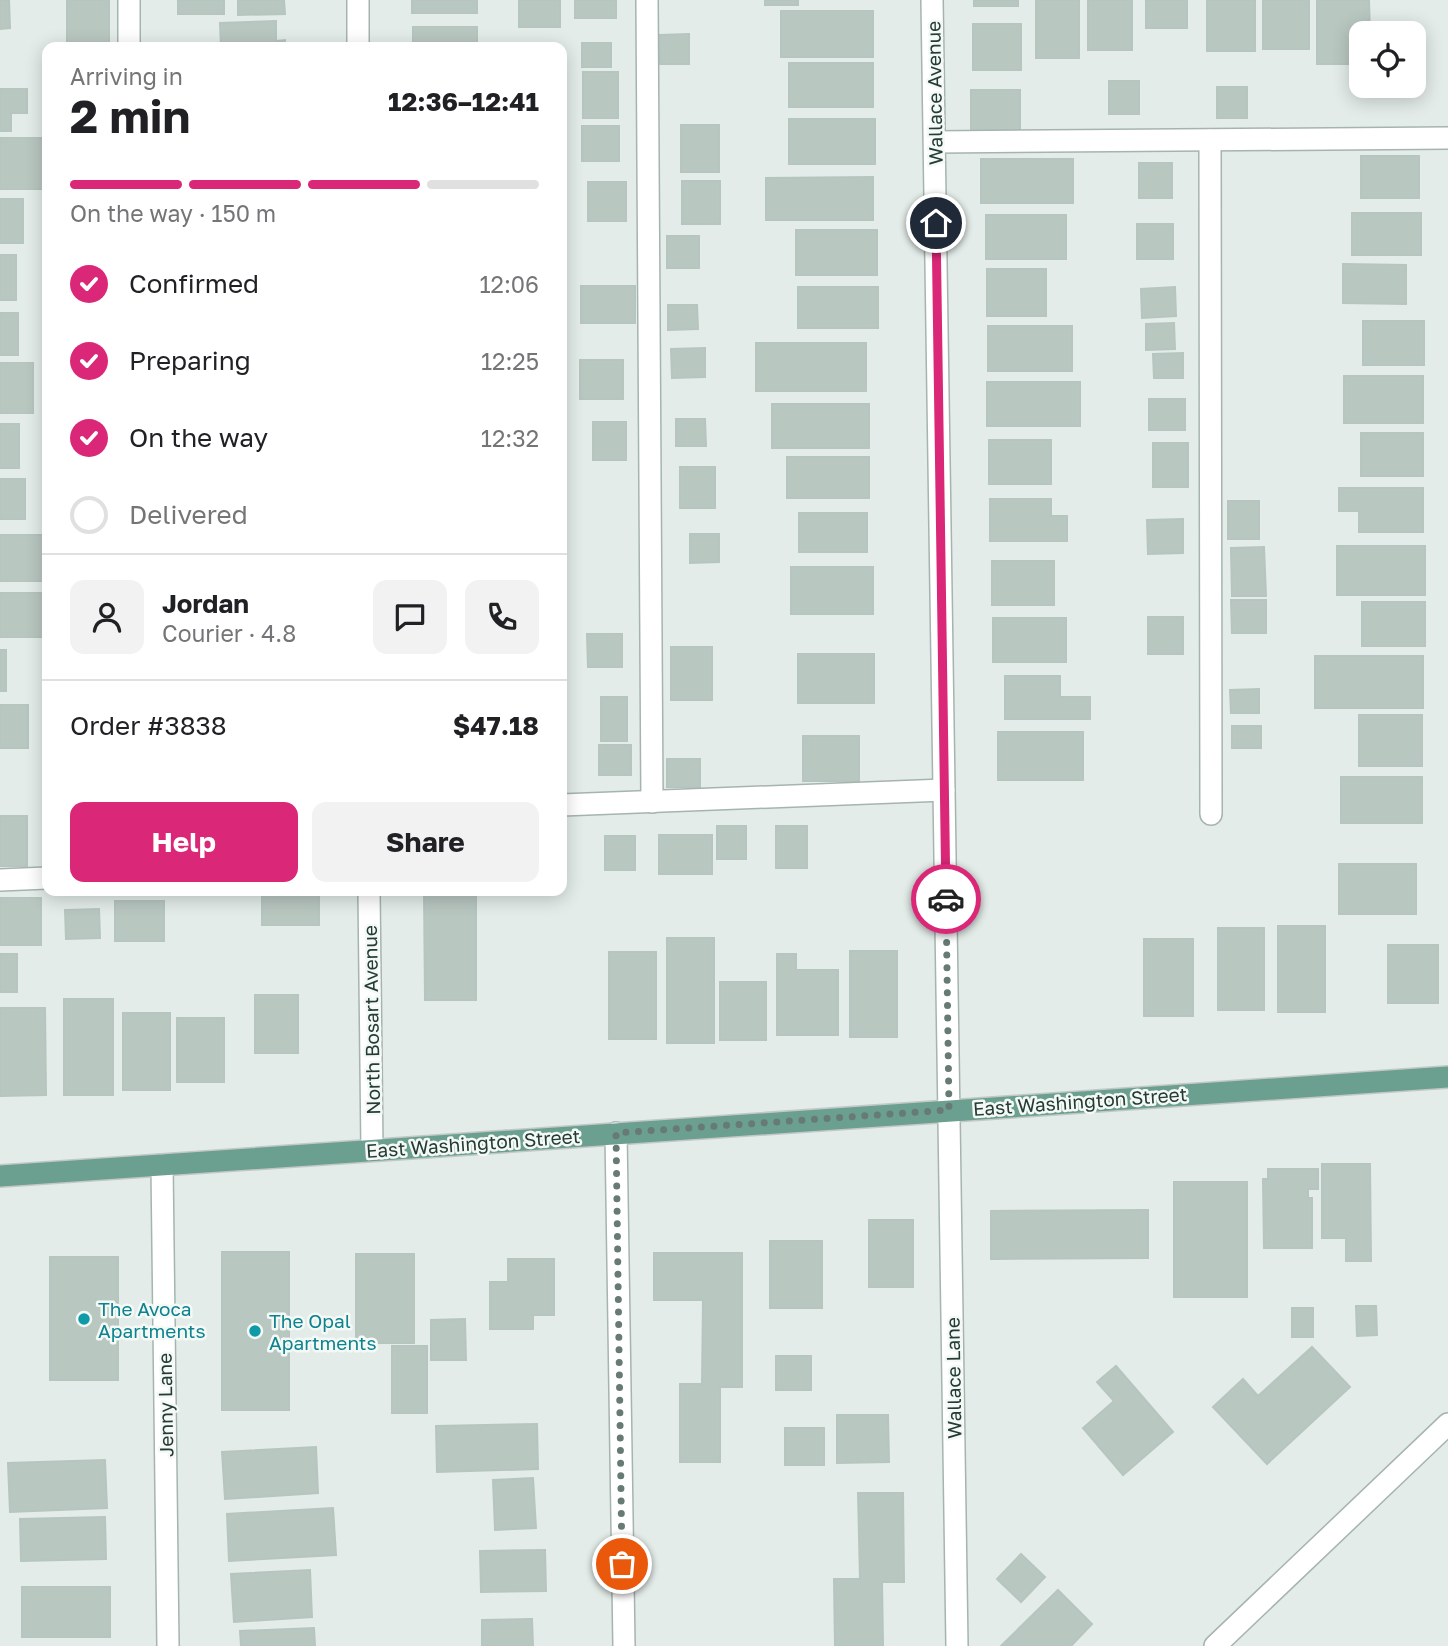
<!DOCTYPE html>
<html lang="en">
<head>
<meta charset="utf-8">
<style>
	body { margin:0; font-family:"Golos Text",sans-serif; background:#f2f2f2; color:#202124; height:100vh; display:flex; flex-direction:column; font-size:26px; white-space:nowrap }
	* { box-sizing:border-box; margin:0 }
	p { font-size:23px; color:#757577 }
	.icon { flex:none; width:38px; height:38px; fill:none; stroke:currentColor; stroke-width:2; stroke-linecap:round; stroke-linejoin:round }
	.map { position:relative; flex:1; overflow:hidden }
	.side { position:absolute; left:42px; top:42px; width:525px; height:854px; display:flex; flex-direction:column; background:#fff; border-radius:14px; box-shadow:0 4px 18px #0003 }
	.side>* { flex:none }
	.controls { position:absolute; left:1349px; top:21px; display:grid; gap:14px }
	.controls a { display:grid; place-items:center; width:77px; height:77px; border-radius:14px; background:#fff; box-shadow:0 4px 18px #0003; font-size:35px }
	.pin { position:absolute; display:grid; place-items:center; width:60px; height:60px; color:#fff; margin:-30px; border:4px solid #fff; border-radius:50%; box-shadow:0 2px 7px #0007 }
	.courier { position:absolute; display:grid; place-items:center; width:70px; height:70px; margin:-35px; border:5px solid #db2777; border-radius:50%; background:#fff; color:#222; box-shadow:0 2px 9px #0007 }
	.overview em { font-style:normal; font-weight:700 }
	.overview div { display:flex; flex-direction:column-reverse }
	.overview { display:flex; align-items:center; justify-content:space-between; height:119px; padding:0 28px }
	h1 { font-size:46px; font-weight:700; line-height:52px }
	.bar { display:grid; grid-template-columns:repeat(4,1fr); gap:10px 7px; align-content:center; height:84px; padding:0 28px }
	.bar i { height:9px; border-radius:5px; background:#e0e0e0 }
	.bar .on { background:#db2777 }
	.bar p { grid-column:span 4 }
	.line { display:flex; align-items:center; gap:18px; padding:0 28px; border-top:2px solid #e0e0e0 }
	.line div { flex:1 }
	.round { display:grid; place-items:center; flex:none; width:74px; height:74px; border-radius:14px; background:#f2f2f2 }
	ol { padding:0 28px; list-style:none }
	li { display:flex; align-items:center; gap:21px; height:77px }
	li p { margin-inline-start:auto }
	li .icon { padding:7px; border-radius:50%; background:#db2777; color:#fff; stroke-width:4 }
	li:last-child { color:#757577 }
	li i { width:38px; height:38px; border:4px solid #e0e0e0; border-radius:50% }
	.primary-button { display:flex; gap:14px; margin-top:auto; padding:14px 28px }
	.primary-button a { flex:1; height:80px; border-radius:14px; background:#db2777; color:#fff; font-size:28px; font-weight:700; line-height:80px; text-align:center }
	.primary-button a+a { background:#f2f2f2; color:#202124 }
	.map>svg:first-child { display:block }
	.building { fill:#b9c7c1; stroke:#b6c5bf; stroke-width:2 }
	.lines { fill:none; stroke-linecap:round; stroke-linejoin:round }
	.minor-casing { stroke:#a6b4af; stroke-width:24 }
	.major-casing { stroke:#c2c8c6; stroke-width:24 }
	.minor { stroke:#fff; stroke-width:21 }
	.major { stroke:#6b9f90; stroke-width:21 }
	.done { stroke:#677a74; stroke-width:7; stroke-dasharray:0 12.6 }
	.route { stroke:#db2777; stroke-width:9 }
	.culture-dot { fill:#0f9aa8; stroke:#f4f9f6; stroke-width:2.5 }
	.labels { text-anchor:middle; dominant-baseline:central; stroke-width:5; stroke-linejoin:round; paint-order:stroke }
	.street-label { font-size:19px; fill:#243c35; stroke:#f4f9f6 }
	.culture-label { font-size:19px; fill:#0d838f; stroke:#f4f9f6; text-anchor:start }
</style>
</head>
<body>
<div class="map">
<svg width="1448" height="1646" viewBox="0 0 1448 1646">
	<rect width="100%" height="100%" fill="#e3ece8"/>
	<g class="building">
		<path d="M0,0H9L10,28L0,29Z"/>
		<rect x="67" y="0" width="42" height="47"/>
		<rect x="178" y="0" width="46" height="14"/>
		<path d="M238,0H284L285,14L238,15Z"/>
		<rect x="412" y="0" width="65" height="13"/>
		<rect x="519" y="0" width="41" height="27"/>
		<rect x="575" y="0" width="41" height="18"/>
		<rect x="765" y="0" width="33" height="5"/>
		<rect x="974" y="0" width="44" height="6"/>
		<rect x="1036" y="0" width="43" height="58"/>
		<rect x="1088" y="0" width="44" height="50"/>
		<rect x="1146" y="0" width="41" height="28"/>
		<rect x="1207" y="0" width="48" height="51"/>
		<rect x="1263" y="0" width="46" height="49"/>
		<path d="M1317,0H1369L1370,33H1362V64H1317Z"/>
		<rect x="781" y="11" width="92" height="46"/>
		<path d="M276,21V41L285,40V47H221L220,23Z"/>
		<rect x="973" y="24" width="48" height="46"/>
		<rect x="413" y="27" width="64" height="20"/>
		<path d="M689,34V64H660V35Z"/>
		<rect x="582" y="43" width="29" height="24"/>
		<rect x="789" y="63" width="84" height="44"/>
		<rect x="583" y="72" width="35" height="46"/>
		<rect x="1109" y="81" width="30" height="33"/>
		<rect x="1217" y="87" width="30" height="31"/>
		<path d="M0,89H27V113H11V131H0Z"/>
		<rect x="971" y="90" width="49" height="45"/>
		<rect x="789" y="119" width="86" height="45"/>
		<rect x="681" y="125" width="38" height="47"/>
		<rect x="582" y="126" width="37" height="35"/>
		<rect x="0" y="138" width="47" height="51"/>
		<rect x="1361" y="156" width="58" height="42"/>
		<rect x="981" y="159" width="92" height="44"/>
		<rect x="1139" y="163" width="33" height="35"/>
		<path d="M873,177V220H766V178Z"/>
		<rect x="682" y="181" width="38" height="43"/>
		<rect x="588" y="182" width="38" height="39"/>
		<rect x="0" y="199" width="23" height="44"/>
		<rect x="1352" y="213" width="69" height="42"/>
		<rect x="986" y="215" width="80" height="44"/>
		<rect x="1137" y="224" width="36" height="35"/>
		<rect x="796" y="230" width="81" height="45"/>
		<rect x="667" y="236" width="32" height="32"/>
		<rect x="0" y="255" width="16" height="45"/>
		<path d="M1343,264L1406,265V304L1343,303Z"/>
		<rect x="987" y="269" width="59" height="47"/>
		<rect x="581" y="286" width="54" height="37"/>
		<rect x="798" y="287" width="80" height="41"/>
		<path d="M1175,287L1176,316L1142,318L1141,289Z"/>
		<path d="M668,305H697L698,329L668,330Z"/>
		<rect x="0" y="313" width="18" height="42"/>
		<rect x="1363" y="321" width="61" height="44"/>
		<path d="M1174,323L1175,349L1146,350V324Z"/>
		<rect x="988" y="326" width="84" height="45"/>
		<rect x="756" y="343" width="110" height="48"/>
		<path d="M705,348V377L672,378L671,349Z"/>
		<path d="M1183,353V378H1154L1153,354Z"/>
		<rect x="580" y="360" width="43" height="39"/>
		<rect x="0" y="363" width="33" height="50"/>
		<rect x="1344" y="376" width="79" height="47"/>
		<rect x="987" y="382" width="93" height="44"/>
		<rect x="1149" y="399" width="36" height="31"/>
		<rect x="772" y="404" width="97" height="44"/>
		<path d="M676,419H705L706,446H676Z"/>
		<rect x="593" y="422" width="33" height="38"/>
		<rect x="0" y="424" width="19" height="44"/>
		<rect x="1361" y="433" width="62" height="43"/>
		<rect x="989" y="440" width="62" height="44"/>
		<rect x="1153" y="443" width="35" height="44"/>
		<rect x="787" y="457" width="82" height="41"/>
		<rect x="680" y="467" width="35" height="41"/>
		<rect x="0" y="479" width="25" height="40"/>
		<path d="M1339,488H1423V532H1359V511H1339Z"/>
		<path d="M990,499H1051V516H1067V541H990Z"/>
		<rect x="1228" y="501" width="31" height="38"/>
		<rect x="799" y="513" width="68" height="39"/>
		<path d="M1183,519V553L1148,554L1147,520Z"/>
		<path d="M690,534H719V562L690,563Z"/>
		<rect x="0" y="535" width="47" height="46"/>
		<rect x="1337" y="546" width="88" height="49"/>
		<path d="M1264,547L1266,596H1232L1231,548Z"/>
		<rect x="992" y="561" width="62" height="44"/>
		<rect x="791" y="567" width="82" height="47"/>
		<rect x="0" y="593" width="47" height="44"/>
		<path d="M1231,600H1266V633H1232Z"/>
		<rect x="1362" y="602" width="63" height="44"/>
		<rect x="1148" y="617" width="35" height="37"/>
		<rect x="993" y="618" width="73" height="44"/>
		<path d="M587,634H622V667H588Z"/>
		<rect x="671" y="647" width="41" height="53"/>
		<rect x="0" y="650" width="6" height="41"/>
		<rect x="798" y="654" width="76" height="49"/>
		<rect x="1315" y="656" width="108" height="52"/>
		<path d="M1005,676H1060V697H1090V719H1005Z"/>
		<path d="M1259,689V713H1231L1230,690Z"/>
		<rect x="601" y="697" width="26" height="44"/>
		<rect x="0" y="705" width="28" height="43"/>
		<rect x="1359" y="715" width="63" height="51"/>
		<rect x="1232" y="726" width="29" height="22"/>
		<rect x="998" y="732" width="85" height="48"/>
		<rect x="803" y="736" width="56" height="45"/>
		<rect x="599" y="745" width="32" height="30"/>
		<rect x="667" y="759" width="33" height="28"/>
		<rect x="1341" y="777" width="81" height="46"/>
		<rect x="0" y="816" width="27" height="50"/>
		<rect x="717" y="826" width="29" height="33"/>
		<rect x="776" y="826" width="31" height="42"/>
		<rect x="659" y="835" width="53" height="39"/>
		<rect x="605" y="836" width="30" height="34"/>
		<rect x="1339" y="864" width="77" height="50"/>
		<rect x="262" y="891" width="57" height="34"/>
		<path d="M424,891H476V1000H425Z"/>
		<rect x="0" y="898" width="41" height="47"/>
		<rect x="115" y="901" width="49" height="40"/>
		<path d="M99,909L100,938L66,939L65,910Z"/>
		<rect x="1278" y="926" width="47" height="86"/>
		<rect x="1218" y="928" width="46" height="82"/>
		<rect x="667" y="938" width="47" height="105"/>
		<rect x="1144" y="939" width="49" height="77"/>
		<rect x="1388" y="945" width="50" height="58"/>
		<rect x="850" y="951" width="47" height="86"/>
		<rect x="609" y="952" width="47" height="87"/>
		<rect x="0" y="954" width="17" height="38"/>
		<path d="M777,954H796V970H838V1035H777Z"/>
		<rect x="720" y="982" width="46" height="58"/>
		<rect x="255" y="995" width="43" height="58"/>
		<rect x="64" y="999" width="49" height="96"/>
		<path d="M0,1008H45L46,1095L0,1096Z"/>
		<rect x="123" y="1013" width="47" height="77"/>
		<rect x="177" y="1018" width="47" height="64"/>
		<path d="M1322,1164H1370L1371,1261H1346V1238H1322Z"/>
		<path d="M1268,1169H1318V1189H1308V1198H1312V1248H1264L1263,1179H1268Z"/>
		<rect x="1174" y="1182" width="73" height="115"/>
		<path d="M1148,1210V1258L991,1259V1211Z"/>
		<rect x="869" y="1220" width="44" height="67"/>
		<rect x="770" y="1241" width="52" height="67"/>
		<rect x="222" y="1252" width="67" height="158"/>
		<path d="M654,1253H742V1387H720V1462H680V1384H702L703,1300H654Z"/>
		<rect x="356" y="1254" width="58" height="89"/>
		<rect x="50" y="1257" width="68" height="123"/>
		<path d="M508,1259H554V1315H533V1329H490V1282H508Z"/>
		<path d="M1356,1306H1376L1377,1335L1357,1336Z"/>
		<rect x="1292" y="1308" width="21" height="29"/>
		<path d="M465,1319L466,1360H431V1320Z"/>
		<rect x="392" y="1346" width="35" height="67"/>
		<path d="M1312,1347L1350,1387L1267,1464L1213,1407L1243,1379L1258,1396Z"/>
		<rect x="776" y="1356" width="35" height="34"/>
		<path d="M1116,1366L1173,1432L1123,1475L1083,1428L1114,1401L1097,1382Z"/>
		<path d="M837,1415H888L889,1462L837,1463Z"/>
		<path d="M537,1424L538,1469L437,1472L436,1426Z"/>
		<rect x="785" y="1428" width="39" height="37"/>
		<path d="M316,1447L318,1493L225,1499L222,1452Z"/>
		<path d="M105,1460L107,1508L10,1512L8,1463Z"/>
		<path d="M533,1478L536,1528L495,1530L493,1480Z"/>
		<path d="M858,1493H903L904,1582H882L883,1646H835L834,1579H860Z"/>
		<path d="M333,1508L336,1555L229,1561L227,1514Z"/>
		<path d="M105,1517L106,1559L21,1561L20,1519Z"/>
		<path d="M545,1550L546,1591L481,1592L480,1551Z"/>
		<path d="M1021,1554L1045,1577L1021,1602L997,1579Z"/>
		<path d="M310,1570L312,1617L234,1622L231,1574Z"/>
		<rect x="22" y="1587" width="88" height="50"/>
		<path d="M1058,1590L1092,1624L1071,1646H1001Z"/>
		<path d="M532,1619L533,1646H482V1620Z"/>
		<path d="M314,1628L315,1646H241L240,1631Z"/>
	</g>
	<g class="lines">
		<g class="minor-casing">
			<g id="minor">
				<path d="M129,0V47"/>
				<path d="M358,0V47"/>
				<path d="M647,0L652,802"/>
				<path d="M932,0L957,1646"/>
				<path d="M1210,140L1211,814"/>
				<path d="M935,142L1448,138"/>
				<path d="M562,805L944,790"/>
				<path d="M0,880L47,878"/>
				<path d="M369,891L372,1150"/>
				<path d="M616,1133L624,1646"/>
				<path d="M162,1165L168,1646"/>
				<path d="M1215,1646L1448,1424"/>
			</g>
		</g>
		<g class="major-casing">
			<path id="major" d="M0,1176L1448,1077"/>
		</g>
		<use href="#minor" class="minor"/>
		<use href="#major" class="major"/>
	</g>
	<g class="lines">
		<path class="done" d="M622,1564L616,1133L949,1110L946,899"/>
		<path class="route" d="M936,223L946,899"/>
	</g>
	<g class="culture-dot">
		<circle cx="84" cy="1319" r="7"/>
		<circle cx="255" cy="1331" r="7"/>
	</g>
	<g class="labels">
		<g class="street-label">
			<text transform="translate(934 93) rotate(-91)">Wallace Avenue</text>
			<text transform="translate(371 1020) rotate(-91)">North Bosart Avenue</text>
			<text transform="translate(1080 1101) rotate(-4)">East Washington Street</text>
			<text transform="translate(473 1143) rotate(-4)">East Washington Street</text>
			<text transform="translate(953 1378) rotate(-91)">Wallace Lane</text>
			<text transform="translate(165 1405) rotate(-91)">Jenny Lane</text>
		</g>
		<g class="culture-label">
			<text x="98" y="1308">The Avoca<tspan x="98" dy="22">Apartments</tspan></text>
			<text x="269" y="1320">The Opal<tspan x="269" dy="22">Apartments</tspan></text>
		</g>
	</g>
</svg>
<div class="controls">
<a><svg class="icon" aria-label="locate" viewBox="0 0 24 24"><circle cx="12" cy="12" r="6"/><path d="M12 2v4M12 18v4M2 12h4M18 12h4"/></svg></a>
</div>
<div class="pin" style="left:622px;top:1564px;background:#ea580c"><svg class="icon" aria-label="bag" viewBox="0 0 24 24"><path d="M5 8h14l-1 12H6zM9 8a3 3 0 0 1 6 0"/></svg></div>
<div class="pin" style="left:936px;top:223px;background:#1f2937"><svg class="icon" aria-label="home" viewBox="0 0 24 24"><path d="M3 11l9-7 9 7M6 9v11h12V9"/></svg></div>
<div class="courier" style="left:946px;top:899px"><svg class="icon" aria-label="car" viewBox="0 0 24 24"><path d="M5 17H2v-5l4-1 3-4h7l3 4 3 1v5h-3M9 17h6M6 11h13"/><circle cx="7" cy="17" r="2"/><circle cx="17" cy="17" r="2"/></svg></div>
<section class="side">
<div class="overview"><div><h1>2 min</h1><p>Arriving in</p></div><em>12:36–12:41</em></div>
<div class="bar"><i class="on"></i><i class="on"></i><i class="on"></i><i></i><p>On the way · 150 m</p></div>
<ol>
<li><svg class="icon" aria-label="check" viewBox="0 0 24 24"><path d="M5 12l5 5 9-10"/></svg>Confirmed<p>12:06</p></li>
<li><svg class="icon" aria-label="check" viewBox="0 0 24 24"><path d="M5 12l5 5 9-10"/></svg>Preparing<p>12:25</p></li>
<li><svg class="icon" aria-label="check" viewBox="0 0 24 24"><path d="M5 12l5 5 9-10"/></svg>On the way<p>12:32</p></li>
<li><i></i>Delivered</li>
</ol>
<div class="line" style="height:126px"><a class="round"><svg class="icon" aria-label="person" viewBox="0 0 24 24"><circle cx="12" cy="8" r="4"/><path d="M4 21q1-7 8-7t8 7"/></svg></a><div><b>Jordan</b><p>Courier · 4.8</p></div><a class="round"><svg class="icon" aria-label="chat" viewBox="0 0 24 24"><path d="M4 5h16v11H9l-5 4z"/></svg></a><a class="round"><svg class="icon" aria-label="phone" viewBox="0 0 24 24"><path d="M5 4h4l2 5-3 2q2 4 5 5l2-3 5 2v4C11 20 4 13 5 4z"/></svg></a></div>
<div class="line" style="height:91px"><div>Order #3838</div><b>$47.18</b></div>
<div class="primary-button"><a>Help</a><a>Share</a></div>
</section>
</div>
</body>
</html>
